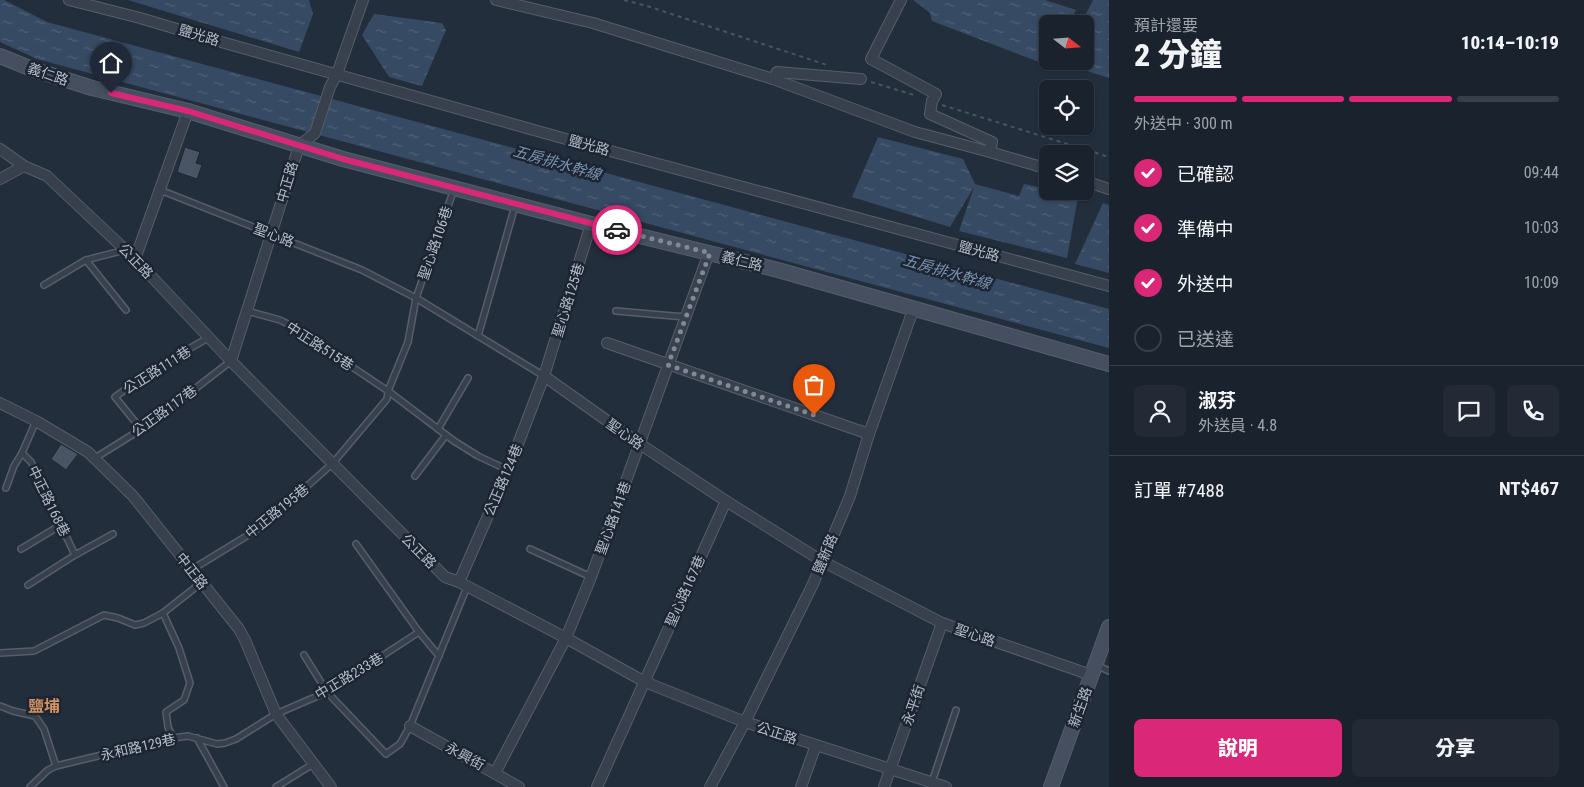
<!DOCTYPE html>
<html lang="zh-TW">
<head>
<meta charset="utf-8">
<style>
	body { margin:0; font-family:"Roboto Condensed","Noto Sans TC",sans-serif; background:#232a35; color:#f1f3f6; height:100vh; display:flex; flex-direction:column; font-size:19px; white-space:nowrap }
	* { box-sizing:border-box; margin:0 }
	p { font-size:16px; color:#9fa4aa }
	.icon { flex:none; width:28px; height:28px; fill:none; stroke:currentColor; stroke-width:2; stroke-linecap:round; stroke-linejoin:round }
	.map { position:relative; flex:1; overflow:hidden }
	.side { display:flex; flex-direction:column; background:#1a222d; width:475px }
	.side>* { flex:none }
	.needle { width:32px; rotate:107deg }
	.tools { position:absolute; left:1039px; top:15px; display:grid; gap:10px }
	.tools a { display:grid; place-items:center; width:55px; height:55px; border-radius:8px; background:#1a222d; box-shadow:0 1px 4px #0004,0 0 0 1px #383f49; font-size:25px }
	.pin { position:absolute; display:grid; place-items:center; width:42px; height:42px; color:#fff; margin:-51px -21px; border-radius:50% 50% 50% 0; rotate:-45deg; box-shadow:0 0 5px #0007 }
	.pin .icon { rotate:45deg }
	.courier { position:absolute; display:grid; place-items:center; width:50px; height:50px; margin:-25px; border:4px solid #db2777; border-radius:50%; background:#fff; color:#222; box-shadow:0 1px 6px #0007 }
	.head em { font-style:normal; font-weight:800 }
	.head div { display:flex; flex-direction:column-reverse }
	.head { display:flex; align-items:center; justify-content:space-between; height:85px; padding:0 25px }
	h1 { font-size:32px; font-weight:800; line-height:38px }
	.bar { display:grid; grid-template-columns:repeat(4,1fr); gap:8px 5px; align-content:center; height:60px; padding:0 25px }
	.bar i { height:6px; border-radius:4px; background:#383f49 }
	.bar .active { background:#db2777 }
	.bar p { grid-column:span 4 }
	.line { display:flex; align-items:center; gap:12px; padding:0 25px; border-top:1px solid #383f49 }
	.line div { flex:1 }
	.round { display:grid; place-items:center; flex:none; width:52px; height:52px; border-radius:8px; background:#232a35 }
	ol { padding:0 25px; list-style:none }
	li { display:flex; align-items:center; gap:15px; height:55px }
	li p { margin-inline-start:auto }
	li .icon { padding:5px; border-radius:50%; background:#db2777; color:#fff; stroke-width:4 }
	li:last-child { color:#9fa4aa }
	li i { width:28px; height:28px; border:2px solid #383f49; border-radius:50% }
	.cta { display:flex; gap:10px; margin-top:auto; padding:10px 25px }
	.cta a { flex:1; height:58px; border-radius:8px; background:#db2777; color:#fff; font-size:20px; font-weight:800; line-height:58px; text-align:center }
	.cta a+a { background:#232a35; color:#f1f3f6 }
	main { display:flex; flex:1; min-height:0 }
	.map>svg:first-child { display:block }
	.water { fill:url(#water-ripples) }
	.building { fill:#495565; stroke:#1e2733 }
	.lines { fill:none; stroke-linecap:round; stroke-linejoin:round }
	.lane-casing { stroke:#555e6a; stroke-width:8 }
	.street-casing { stroke:#555e6a; stroke-width:12 }
	.secondary-casing { stroke:#555e6a; stroke-width:16 }
	.path { stroke:#43585a; stroke-width:2; stroke-dasharray:4 4; stroke-linecap:butt }
	.lane { stroke:#37404c; stroke-width:5 }
	.street { stroke:#37404c; stroke-width:10 }
	.secondary { stroke:#454f5f; stroke-width:14 }
	.done { stroke:#808a97; stroke-width:5; stroke-dasharray:0 9 }
	.route { stroke:#db2777; stroke-width:6 }
	.labels { text-anchor:middle; dominant-baseline:central; stroke-width:5; stroke-linejoin:round; paint-order:stroke }
	.street-label { font-size:14px; fill:#b2bbc8; stroke:#1c2531 }
	.water-label { font-size:15px; font-style:italic; fill:#7a92b0; stroke:#1c2531 }
	.quarter-label { font-size:16px; font-weight:bold; fill:#d59060; stroke:#1c2531 }
</style>
</head>
<body>
<main>
<div class="map">
<svg width="1109" height="787" viewBox="0 0 1109 787">
	<defs>
		<pattern id="water-ripples" width="26" height="14" patternUnits="userSpaceOnUse" patternTransform="scale(1.25)"><rect width="26" height="14" fill="#364a63"/><path d="M2 4q2-2 4 0t4 0M15 11q2-2 4 0t4 0" fill="none" stroke="#516278"/></pattern>
	</defs>
	<rect width="100%" height="100%" fill="#232e3c"/>
	<g class="water">
		<path d="M0,0H4L47,22L1109,309V348L37,59L0,42Z"/>
		<path d="M128,0H309L313,14L299,52Z"/>
		<path d="M913,0H1045L1076,10L1069,24H1048V61H1049L1047,65L932,21L930,13Z"/>
		<path d="M1093,0H1109V78L1062,63L1063,61H1085V24H1081Z"/>
		<path d="M374,14L442,23L446,30L422,86L389,77L362,35Z"/>
		<path d="M878,137L963,159L975,184L1019,196L1024,184L1047,189L1048,191H1055L1078,197L1067,258L959,231L974,187L950,227L852,197Z"/>
		<path d="M1103,203L1109,205V273L1075,264Z"/>
	</g>
	<g class="building">
		<path d="M185,147L200,152L196,163L202,165L197,179L177,172Z"/>
		<path d="M61,444L78,454L66,470L51,459Z"/>
	</g>
	<g class="lines">
		<g class="lane-casing">
			<g id="lane">
				<path d="M160,190L362,270L416,298L544,376"/>
				<path d="M86,260L126,310"/>
				<path d="M44,285L86,260L125,250"/>
				<path d="M247,311L280,320L288,324L388,391L454,441L478,456L508,470"/>
				<path d="M616,311L685,317"/>
				<path d="M478,336L515,206"/>
				<path d="M36,421L22,453L31,462L75,555"/>
				<path d="M141,429L115,397L157,367L208,338"/>
				<path d="M438,429L468,378"/>
				<path d="M95,458L148,425L231,361"/>
				<path d="M415,476L446,435"/>
				<path d="M6,488L14,466L22,453"/>
				<path d="M356,544L419,632L439,656"/>
				<path d="M21,549L61,525"/>
				<path d="M530,549L591,577"/>
				<path d="M191,570L255,531L306,487L333,463L387,399L388,391L408,342L416,298L454,189"/>
				<path d="M28,585L75,555L113,534"/>
				<path d="M163,613L179,648L190,683L184,700L166,712L168,727L173,738"/>
				<path d="M0,653L34,651L104,615L118,618L135,625L144,623L163,613L201,583"/>
				<path d="M304,655L327,692L386,754L400,744L410,726L467,587"/>
				<path d="M1096,665L1109,671"/>
				<path d="M0,706L13,711L35,716L44,729L56,766"/>
				<path d="M197,738L224,787"/>
				<path d="M932,782L956,710"/>
				<path d="M30,787L48,770L56,766L173,738L188,736L217,744L225,743L236,739L276,714L327,692L419,632"/>
				<path d="M276,787L313,764"/>
			</g>
		</g>
		<g class="street-casing">
			<g id="street">
				<path d="M69,0L140,18L207,38L566,139L1109,286"/>
				<path d="M496,0L593,23L773,79L915,132L990,152L1048,169"/>
				<path d="M901,0L871,59L936,94L932,101L930,114L992,142L990,152"/>
				<path d="M773,79L777,72L861,79"/>
				<path d="M0,149L24,166L47,176L135,259L231,361L445,577L459,582L566,638L645,682L745,722L946,787"/>
				<path d="M0,179L24,166"/>
				<path d="M1085,181L1109,189"/>
				<path d="M135,259L188,111"/>
				<path d="M607,343L869,434"/>
				<path d="M231,361L299,146L315,133L330,87L337,74L363,0"/>
				<path d="M544,376L640,444L726,501L822,561L942,623L1091,675"/>
				<path d="M0,403L36,421L88,452L133,496L239,629L245,640L276,714L331,787"/>
				<path d="M459,582L508,470L544,376L591,224"/>
				<path d="M410,726L519,787"/>
				<path d="M495,773L566,638L591,577L709,253"/>
				<path d="M597,787L726,501"/>
				<path d="M710,787L745,722L813,584L850,496L869,434L913,310"/>
				<path d="M801,787L816,745"/>
				<path d="M884,787L942,623"/>
			</g>
		</g>
		<g class="secondary-casing">
			<g id="secondary">
				<path d="M0,56L32,69L92,88L188,111L343,159L591,224L778,270L1109,364"/>
				<path d="M1051,787L1109,627"/>
			</g>
		</g>
		<g class="path">
			<path d="M624,0L647,6L827,65"/>
			<path d="M871,82L914,95"/>
			<path d="M942,105L1109,157"/>
		</g>
		<use href="#lane" class="lane"/>
		<use href="#street" class="street"/>
		<use href="#secondary" class="secondary"/>
	</g>
	<g class="lines">
		<path class="done" d="M617,230L710,253L668,365L814,415"/>
		<path class="route" d="M111,93L188,111L343,159L617,230"/>
	</g>
	<g class="labels">
		<g class="street-label">
			<text transform="translate(199 35) rotate(17)">鹽光路</text>
			<text transform="translate(48 74) rotate(19)">義仁路</text>
			<text transform="translate(589 145) rotate(15)">鹽光路</text>
			<text transform="translate(287 182) rotate(-73)">中正路</text>
			<text transform="translate(274 235) rotate(21)">聖心路</text>
			<text transform="translate(435 243) rotate(-71)">聖心路106巷</text>
			<text transform="translate(979 251) rotate(15)">鹽光路</text>
			<text transform="translate(136 261) rotate(46)">公正路</text>
			<text transform="translate(742 261) rotate(14)">義仁路</text>
			<text transform="translate(568 300) rotate(-73)">聖心路125巷</text>
			<text transform="translate(320 346) rotate(33)">中正路515巷</text>
			<text transform="translate(157 370) rotate(-32)">公正路111巷</text>
			<text transform="translate(164 411) rotate(-36)">公正路117巷</text>
			<text transform="translate(625 434) rotate(35)">聖心路</text>
			<text transform="translate(503 480) rotate(-67)">公正路124巷</text>
			<text transform="translate(49 501) rotate(64)">中正路168巷</text>
			<text transform="translate(277 511) rotate(-39)">中正路195巷</text>
			<text transform="translate(613 518) rotate(-70)">聖心路141巷</text>
			<text transform="translate(419 551) rotate(45)">公正路</text>
			<text transform="translate(825 554) rotate(-67)">鹽新路</text>
			<text transform="translate(192 571) rotate(52)">中正路</text>
			<text transform="translate(685 591) rotate(-66)">聖心路167巷</text>
			<text transform="translate(975 635) rotate(19)">聖心路</text>
			<text transform="translate(349 676) rotate(-31)">中正路233巷</text>
			<text transform="translate(913 705) rotate(-71)">永平街</text>
			<text transform="translate(1080 707) rotate(-70)">新生路</text>
			<text transform="translate(777 733) rotate(18)">公正路</text>
			<text transform="translate(138 747) rotate(-13)">永和路129巷</text>
			<text transform="translate(465 756) rotate(29)">永興街</text>
		</g>
		<g class="water-label">
			<text transform="translate(557 163) rotate(16)">五房排水幹線</text>
			<text transform="translate(947 272) rotate(16)">五房排水幹線</text>
		</g>
		<g class="quarter-label">
			<text x="44" y="706">鹽埔</text>
		</g>
	</g>
</svg>
<div class="tools">
<a><svg class="needle" viewBox="-14 -14 28 28"><path d="M0-13l5 13h-10z" fill="#e53935"/><path d="M0 13l5-13h-10z" fill="#9fa4aa"/></svg></a>
<a><svg class="icon" aria-label="locate" viewBox="0 0 24 24"><circle cx="12" cy="12" r="6"/><path d="M12 2v4M12 18v4M2 12h4M18 12h4"/></svg></a>
<a><svg class="icon" aria-label="layers" viewBox="0 0 24 24"><path d="M12 4l9 5-9 5-9-5zM3 14l9 5 9-5"/></svg></a>
</div>
<div class="pin" style="left:814px;top:415px;background:#ea580c"><svg class="icon" aria-label="bag" viewBox="0 0 24 24"><path d="M5 8h14l-1 12H6zM9 8a3 3 0 0 1 6 0"/></svg></div>
<div class="pin" style="left:111px;top:93px;background:#1f2937"><svg class="icon" aria-label="home" viewBox="0 0 24 24"><path d="M3 11l9-7 9 7M6 9v11h12V9"/></svg></div>
<div class="courier" style="left:617px;top:230px"><svg class="icon" aria-label="car" viewBox="0 0 24 24"><path d="M5 17H2v-5l4-1 3-4h7l3 4 3 1v5h-3M9 17h6M6 11h13"/><circle cx="7" cy="17" r="2"/><circle cx="17" cy="17" r="2"/></svg></div>
</div>
<section class="side">
<div class="head"><div><h1>2 分鐘</h1><p>預計還要</p></div><em>10:14–10:19</em></div>
<div class="bar"><i class="active"></i><i class="active"></i><i class="active"></i><i></i><p>外送中 · 300 m</p></div>
<ol>
<li><svg class="icon" aria-label="check" viewBox="0 0 24 24"><path d="M5 12l5 5 9-10"/></svg>已確認<p>09:44</p></li>
<li><svg class="icon" aria-label="check" viewBox="0 0 24 24"><path d="M5 12l5 5 9-10"/></svg>準備中<p>10:03</p></li>
<li><svg class="icon" aria-label="check" viewBox="0 0 24 24"><path d="M5 12l5 5 9-10"/></svg>外送中<p>10:09</p></li>
<li><i></i>已送達</li>
</ol>
<div class="line" style="height:90px"><a class="round"><svg class="icon" aria-label="person" viewBox="0 0 24 24"><circle cx="12" cy="8" r="4"/><path d="M4 21q1-7 8-7t8 7"/></svg></a><div><b>淑芬</b><p>外送員 · 4.8</p></div><a class="round"><svg class="icon" aria-label="chat" viewBox="0 0 24 24"><path d="M4 5h16v11H9l-5 4z"/></svg></a><a class="round"><svg class="icon" aria-label="phone" viewBox="0 0 24 24"><path d="M5 4h4l2 5-3 2q2 4 5 5l2-3 5 2v4C11 20 4 13 5 4z"/></svg></a></div>
<div class="line" style="height:65px"><div>訂單 #7488</div><b>NT$467</b></div>
<div class="cta"><a>說明</a><a>分享</a></div>
</section>
</main>
</body>
</html>
